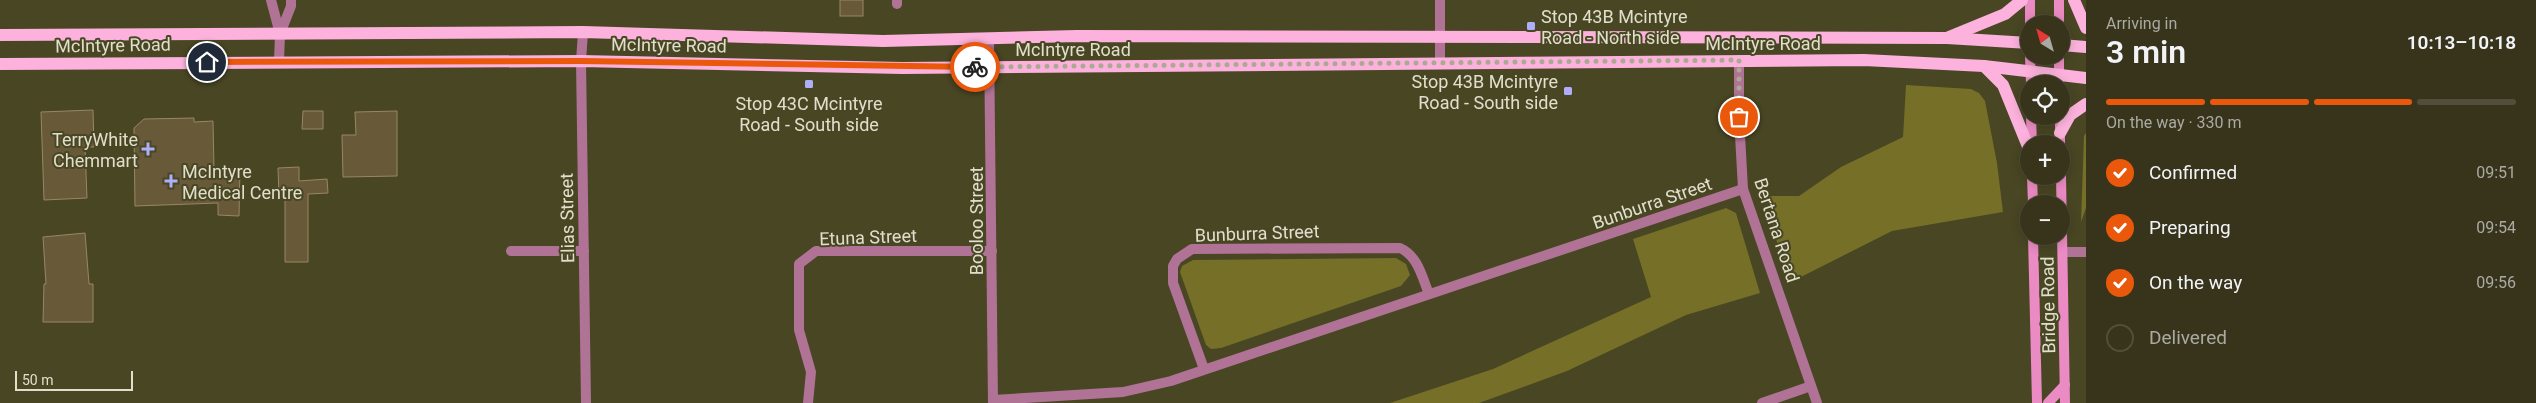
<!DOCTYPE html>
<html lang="en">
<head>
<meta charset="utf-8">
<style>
	body { margin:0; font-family:Roboto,sans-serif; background:#3e3c24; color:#f1f3f6; height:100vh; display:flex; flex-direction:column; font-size:19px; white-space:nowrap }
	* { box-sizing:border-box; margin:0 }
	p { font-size:16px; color:#aaaaa3 }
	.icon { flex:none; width:28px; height:28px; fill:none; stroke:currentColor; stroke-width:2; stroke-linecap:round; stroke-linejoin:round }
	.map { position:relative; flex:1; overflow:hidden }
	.details { display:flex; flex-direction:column; background:#37341b; width:450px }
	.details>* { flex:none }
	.needle { width:32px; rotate:323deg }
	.tools { position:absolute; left:2020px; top:15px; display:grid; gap:10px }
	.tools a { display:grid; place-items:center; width:50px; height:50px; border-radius:50%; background:#37341b; box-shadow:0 2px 12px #0003,0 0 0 1px #514f3a; font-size:25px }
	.scale { position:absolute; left:15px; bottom:12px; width:118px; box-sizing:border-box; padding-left:5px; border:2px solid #e0dfcc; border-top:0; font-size:14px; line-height:18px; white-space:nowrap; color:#e0dfcc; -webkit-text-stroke:4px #494624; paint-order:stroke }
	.pin { position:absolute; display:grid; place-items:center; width:42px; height:42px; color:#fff; margin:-21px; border:2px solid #fff; border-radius:50%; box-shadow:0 1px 5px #0007 }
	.courier { position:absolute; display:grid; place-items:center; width:50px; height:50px; margin:-25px; border:4px solid #ea580c; border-radius:50%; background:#fff; color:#222; box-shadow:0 1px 6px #0007 }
	.overview em { font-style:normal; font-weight:600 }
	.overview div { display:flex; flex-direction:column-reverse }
	.overview { display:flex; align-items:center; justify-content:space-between; height:85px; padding:0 20px }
	h1 { font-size:32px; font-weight:600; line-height:38px }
	.bar { display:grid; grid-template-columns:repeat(4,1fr); gap:8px 5px; align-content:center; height:60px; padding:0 20px }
	.bar i { height:6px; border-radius:4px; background:#514f3a }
	.bar .current { background:#ea580c }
	.bar p { grid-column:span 4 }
	ol { padding:0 20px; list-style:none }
	li { display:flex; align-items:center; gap:15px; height:55px }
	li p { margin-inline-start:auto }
	li .icon { padding:5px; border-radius:50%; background:#ea580c; color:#fff; stroke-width:4 }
	li:last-child { color:#aaaaa3 }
	li i { width:28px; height:28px; border:2px solid #514f3a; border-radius:50% }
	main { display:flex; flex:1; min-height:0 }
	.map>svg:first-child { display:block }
	.green { fill:#756f27 }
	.building { fill:#685938; stroke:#988766 }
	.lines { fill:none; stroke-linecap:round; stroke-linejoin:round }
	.minor { stroke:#b07396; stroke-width:10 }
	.tertiary { stroke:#b07396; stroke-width:10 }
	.secondary { stroke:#ea8bc3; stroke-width:10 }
	.primary { stroke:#fcb2dc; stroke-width:12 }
	.done { stroke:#aba991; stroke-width:5; stroke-dasharray:0 9 }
	.route { stroke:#ea580c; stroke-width:6 }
	.poi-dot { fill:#afaefa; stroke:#494624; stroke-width:2 }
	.labels { text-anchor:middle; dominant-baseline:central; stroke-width:4; stroke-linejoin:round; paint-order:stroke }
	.poi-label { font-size:18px; fill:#e0dfcc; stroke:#494624; text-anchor:start }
	.street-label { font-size:18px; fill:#e0dfcc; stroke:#494624 }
</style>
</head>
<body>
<main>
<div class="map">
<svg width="2086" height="403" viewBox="0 0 2086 403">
	<rect width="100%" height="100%" fill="#494624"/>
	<g class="green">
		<path d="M1906,85L1971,89L1979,93L1985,101L1997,163L2003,212L1892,231L1787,284L1766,196H1799L1841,167L1903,137Z"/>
		<path d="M2086,133V208L2081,222L2084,136Z"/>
		<path d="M1726,208L1736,213L1760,293L1686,315L1567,371L1479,403H1390L1493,369L1651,297L1633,239Z"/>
		<path d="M1396,258L1406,264L1410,275L1401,286L1221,348L1211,349L1206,345L1180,272L1182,266L1193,260Z"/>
	</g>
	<g class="building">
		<rect x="840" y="0" width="23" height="16"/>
		<path d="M93,110L94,147H85L87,198L44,200L41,112Z"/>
		<path d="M303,111H323V129H302Z"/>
		<path d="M397,111V176L343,177L342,135H356L355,112Z"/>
		<path d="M194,118V122L213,121L214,169H240L239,216L218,215V203L135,206L134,128L144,119Z"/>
		<path d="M299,167V181L327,179L328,193L308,194V262H285V195L279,196L278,168Z"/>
		<path d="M85,233L89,284H93V322H43L44,284H46L43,237Z"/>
	</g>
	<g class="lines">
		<g class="minor">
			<path d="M897,0V4"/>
			<path d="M583,32L581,61L586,403"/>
			<path d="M989,39L993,403"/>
			<path d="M1739,60V117L1743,189L1817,403"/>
			<path d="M1440,62V0"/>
			<path d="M511,251H584"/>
			<path d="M2063,252H2086"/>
			<path d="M1204,369L1173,283V266L1177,259L1192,249L1400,248C1418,256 1422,277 1429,294"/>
			<path d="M993,400L1123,392L1171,381L1743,189"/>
			<path d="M808,403L811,372L799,330V264L816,251H992"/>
			<path d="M1762,403L1811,386"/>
		</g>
		<g class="tertiary">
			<path d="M271,0L280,34"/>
			<path d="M279,61L280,34L291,6V0"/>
		</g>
		<g class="secondary">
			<path d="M2030,0V24"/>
			<path d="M2059,0V24"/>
			<path d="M2030,56L2031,84"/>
			<path d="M2059,56V84"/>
			<path d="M2031,116L2032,144"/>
			<path d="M2060,116V144"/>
			<path d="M2032,176L2033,204"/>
			<path d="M2061,176L2065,403"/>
			<path d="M2033,236L2037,403"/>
			<path d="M2048,403L2065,385"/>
		</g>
		<g class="primary">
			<path d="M2074,0L2086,28"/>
			<path d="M0,35L583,32L883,41L1077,36L1947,38L2029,43"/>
			<path d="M1949,37L2005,14L2022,0"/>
			<path d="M2061,45L2086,47"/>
			<path d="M0,64L581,61L902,68L1864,60L1984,66L2086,78"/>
			<path d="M1984,66L2003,85L2029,149"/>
			<path d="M2060,133L2070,115L2086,104"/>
		</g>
	</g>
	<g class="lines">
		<path class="done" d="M975,67L1739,60V117"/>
		<path class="route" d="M207,62L581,61L975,67"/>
	</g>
	<g class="poi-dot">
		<rect x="1526" y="21" width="10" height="10" rx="2.5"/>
		<rect x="804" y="79" width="10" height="10" rx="2.5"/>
		<rect x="1563" y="86" width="10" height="10" rx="2.5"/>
		<path d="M145.5 141.5h5v5h5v5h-5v5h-5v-5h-5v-5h5z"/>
		<path d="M168.5 173.5h5v5h5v5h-5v5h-5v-5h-5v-5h5z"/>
	</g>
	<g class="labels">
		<g class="poi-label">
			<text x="1541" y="16">Stop 43B Mcintyre<tspan x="1541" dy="21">Road - North side</tspan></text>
			<text x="1558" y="81" text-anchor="end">Stop 43B Mcintyre<tspan x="1558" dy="21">Road - South side</tspan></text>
			<text x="809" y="103" text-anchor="middle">Stop 43C Mcintyre<tspan x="809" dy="21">Road - South side</tspan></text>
			<text x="138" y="139" text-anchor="end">TerryWhite<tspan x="138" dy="21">Chemmart</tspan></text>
			<text x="182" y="171">McIntyre<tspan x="182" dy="21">Medical Centre</tspan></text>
		</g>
		<g class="street-label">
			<text x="1763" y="43">McIntyre Road</text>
			<text transform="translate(113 45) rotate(-1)">McIntyre Road</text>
			<text transform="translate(669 45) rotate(1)">McIntyre Road</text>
			<text x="1073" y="49">McIntyre Road</text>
			<text transform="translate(1652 203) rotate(-19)">Bunburra Street</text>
			<text transform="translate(567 218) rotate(-91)">Elias Street</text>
			<text transform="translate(976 221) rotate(-90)">Booloo Street</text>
			<text transform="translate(1777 230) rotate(72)">Bertana Road</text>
			<text transform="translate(1257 233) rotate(-2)">Bunburra Street</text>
			<text transform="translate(868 237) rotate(-2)">Etuna Street</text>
			<text transform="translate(2048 305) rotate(-91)">Bridge Road</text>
		</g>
	</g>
</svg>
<div class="tools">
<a><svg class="needle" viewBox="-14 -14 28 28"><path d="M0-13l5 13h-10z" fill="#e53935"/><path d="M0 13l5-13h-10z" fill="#aaaaa3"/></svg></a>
<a><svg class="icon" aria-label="locate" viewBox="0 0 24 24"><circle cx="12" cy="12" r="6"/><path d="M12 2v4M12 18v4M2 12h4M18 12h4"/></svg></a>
<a>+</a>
<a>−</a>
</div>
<div class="scale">50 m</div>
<div class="pin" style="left:1739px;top:117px;background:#ea580c"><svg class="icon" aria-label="bag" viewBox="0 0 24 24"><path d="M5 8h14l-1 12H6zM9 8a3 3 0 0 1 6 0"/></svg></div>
<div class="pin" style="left:207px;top:62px;background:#1f2937"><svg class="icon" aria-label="home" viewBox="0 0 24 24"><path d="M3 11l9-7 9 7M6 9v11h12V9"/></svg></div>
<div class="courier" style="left:975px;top:67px"><svg class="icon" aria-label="bike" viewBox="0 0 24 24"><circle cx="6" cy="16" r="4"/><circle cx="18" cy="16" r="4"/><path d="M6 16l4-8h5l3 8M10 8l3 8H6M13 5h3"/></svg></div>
</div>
<section class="details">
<div class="overview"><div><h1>3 min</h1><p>Arriving in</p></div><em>10:13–10:18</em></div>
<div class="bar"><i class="current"></i><i class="current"></i><i class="current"></i><i></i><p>On the way · 330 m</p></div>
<ol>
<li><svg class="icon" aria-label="check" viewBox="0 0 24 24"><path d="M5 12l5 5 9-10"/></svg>Confirmed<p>09:51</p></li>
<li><svg class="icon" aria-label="check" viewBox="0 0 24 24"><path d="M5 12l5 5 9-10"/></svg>Preparing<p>09:54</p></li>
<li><svg class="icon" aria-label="check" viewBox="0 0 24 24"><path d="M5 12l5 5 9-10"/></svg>On the way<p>09:56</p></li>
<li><i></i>Delivered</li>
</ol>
</section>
</main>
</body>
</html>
